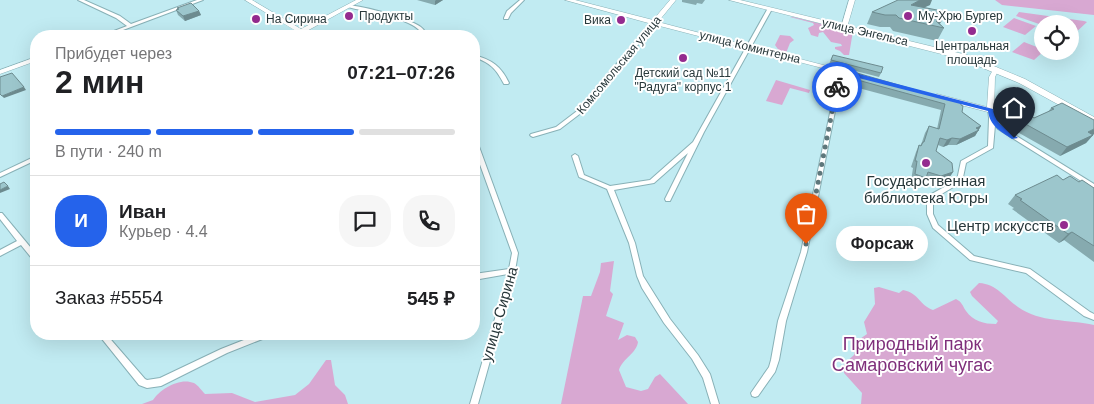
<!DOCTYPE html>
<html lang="ru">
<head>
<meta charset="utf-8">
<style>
	body { margin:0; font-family:Helvetica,sans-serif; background:#f6f6f6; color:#202124; height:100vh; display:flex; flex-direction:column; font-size:19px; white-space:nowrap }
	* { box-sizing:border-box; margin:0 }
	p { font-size:16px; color:#757577 }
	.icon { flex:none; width:28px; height:28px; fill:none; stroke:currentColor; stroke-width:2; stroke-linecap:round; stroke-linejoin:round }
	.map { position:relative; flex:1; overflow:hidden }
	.details { position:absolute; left:30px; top:30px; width:450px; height:310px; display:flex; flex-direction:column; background:#fff; border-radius:20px; box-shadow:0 5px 20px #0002 }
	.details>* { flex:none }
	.fabs { position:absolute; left:1034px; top:15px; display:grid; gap:10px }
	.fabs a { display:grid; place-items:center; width:45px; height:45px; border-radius:50%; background:#fff; box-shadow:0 5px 20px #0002; font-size:25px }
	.pin { position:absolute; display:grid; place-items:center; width:42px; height:42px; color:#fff; margin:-51px -21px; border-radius:50% 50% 50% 0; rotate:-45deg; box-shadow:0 0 5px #0007 }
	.pin .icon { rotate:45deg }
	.courier { position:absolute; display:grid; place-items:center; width:50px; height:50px; margin:-25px; border:4px solid #2563eb; border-radius:50%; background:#fff; color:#222; box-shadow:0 1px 6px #0007 }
	.bubble { position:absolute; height:35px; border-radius:18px; background:#fff; box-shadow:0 5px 20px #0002; font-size:16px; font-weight:800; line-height:35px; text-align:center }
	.summary em { font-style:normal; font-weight:800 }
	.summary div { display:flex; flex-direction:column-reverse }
	.summary { display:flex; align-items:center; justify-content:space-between; height:85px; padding:0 25px }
	h1 { font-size:32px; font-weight:800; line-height:38px }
	.bar { display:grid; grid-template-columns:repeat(4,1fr); gap:8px 5px; align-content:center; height:60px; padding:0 25px }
	.bar i { height:6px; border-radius:4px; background:#e0e0e0 }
	.bar .current { background:#2563eb }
	.bar p { grid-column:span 4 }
	.line { display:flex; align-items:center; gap:12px; padding:0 25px; border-top:1px solid #e0e0e0 }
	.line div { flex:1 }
	.round { display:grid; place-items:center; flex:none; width:52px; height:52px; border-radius:20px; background:#f6f6f6 }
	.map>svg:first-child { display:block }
	.green { fill:#d8a8d2 }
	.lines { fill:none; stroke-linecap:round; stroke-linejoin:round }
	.street-casing { stroke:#88b1b7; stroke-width:2 }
	.secondary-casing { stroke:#88b1b7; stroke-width:1 }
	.primary-casing { stroke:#88b1b7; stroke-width:1 }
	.street { fill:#fff; fill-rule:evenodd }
	.secondary { fill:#fff; fill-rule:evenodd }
	.primary { fill:#fff; fill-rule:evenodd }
	.wall { fill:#86aaaf }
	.shaded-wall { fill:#6d8b8f }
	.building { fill:#9cc6cc; stroke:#6d8b8f }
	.route { fill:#2563eb }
	.done { stroke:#5e777b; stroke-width:5; stroke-dasharray:0 9 }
	.poi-dot { fill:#942b8f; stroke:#fff; stroke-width:2 }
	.labels { text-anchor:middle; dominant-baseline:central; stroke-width:4; stroke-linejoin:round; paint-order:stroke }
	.far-poi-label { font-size:12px; fill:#28383b; stroke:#fff; text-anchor:start }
	.far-street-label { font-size:12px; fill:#28383b; stroke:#fff }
	.poi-label { font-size:15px; fill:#28383b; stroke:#fff }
	.street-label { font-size:15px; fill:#28383b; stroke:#fff }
	.near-park-label { font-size:18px; fill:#7f2f7b; stroke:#fff }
</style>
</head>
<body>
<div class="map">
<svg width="1094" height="404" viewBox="0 0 1094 404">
	<rect width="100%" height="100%" fill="#c1ebf2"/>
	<g class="green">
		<path d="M995,0H1094V15L1002,5Z"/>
		<path d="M1019,12L1084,21L1087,22L1072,36L1070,35V24L1042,25L1016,16Z"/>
		<path d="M790,17H793L835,27L842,33L841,29L853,31L849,55H844L840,51L835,49V47L842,46L841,44L831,42L823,32L819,33L818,37L811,35L808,28L814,25L813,23Z"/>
		<path d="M1014,18L1036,26L1025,35L1003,27Z"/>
		<path d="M780,35L790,36L794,40L790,43L786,53L780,52L775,45Z"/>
		<path d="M1024,42L1042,49L1044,51L1034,60L1012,52Z"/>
		<path d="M776,80L810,90L809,93L790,88L782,105L766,101Z"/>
		<path d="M614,261L610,291L613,294L606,316L624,323L618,340L627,335L635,337L638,342C636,354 623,358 619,370L626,387L641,391L648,389L655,377L660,374L688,404H561L583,296H591L600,272L601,263Z"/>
		<path d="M979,283C997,284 1004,297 1018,307C1040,323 1069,319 1094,325V404H861L862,393L844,373V364L854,355L857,341L867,334L864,322L875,304L874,288L879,287L899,293L903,290C919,293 919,305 933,310L956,299C962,302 962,305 966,311C973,321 984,324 996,324L998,321L972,296L970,292Z"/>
		<path d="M326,360H331L335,385L345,395L348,404H142L153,400C160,389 180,377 194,383C198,385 202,391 205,394L232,393L255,402L295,395L309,384Z"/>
	</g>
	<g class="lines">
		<g class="street-casing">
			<g id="street">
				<path d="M78,0H84L120,16L131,24L197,0H203L107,36H101L127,26L116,18Z"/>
				<path d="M520,0H524L511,13L508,19H504V18L507,11Z"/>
				<path d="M348,5C362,6 415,19 423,29C424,30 426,34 426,36H422C421,33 421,32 418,29C405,17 366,12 348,7Z"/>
				<path d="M768,8L772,9L704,132L670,201H666L665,199L688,153L654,183L614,190L635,243L643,276L670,319L698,355L710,374L719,404H711L703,378L692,359L664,323L642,288L637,276L629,243L607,189L579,177L572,156L575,154L578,156L584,175L610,186L650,180L693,142Z"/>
				<path d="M652,22L656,23L581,113L560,129L533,137L531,136L530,135L531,134L556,127L577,111Z"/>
				<path d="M300,31H304L311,36H306L300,33Z"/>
				<path d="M474,55C492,60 501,66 509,83L508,84H504C496,69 491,63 474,57Z"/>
				<path d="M839,70H843V71L807,252L786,321L779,360L775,372L758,396L755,397L752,396L751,393L769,367L771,360L778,321L801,252Z"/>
				<path d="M991,108L994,110L995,118L1002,127L1094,184V189L998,129L995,125L993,148L966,163L962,182L933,199V214L938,225L974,256L1030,269L1090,312L1094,314V320L1084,316L1026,273L970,260L933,228L927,214V198L928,196L957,180L961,161L988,146L989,118L988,110Z"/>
				<path d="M474,139L477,141L518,253L515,271L478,404H470L508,274L474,280V274L509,269L512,253L474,148Z"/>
				<path d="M36,156V160L0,177V173Z"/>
				<path d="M0,213H2L36,254V262L34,261L21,245L0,256V250L17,241L0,219Z"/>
				<path d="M98,334H106L145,379L147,380L160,378L221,349L259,334H271L270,336L227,353L161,386L147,388L139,385Z"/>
			</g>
		</g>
		<g class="secondary-casing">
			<g id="secondary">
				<path d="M245,0H252L301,29L356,0H363L305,32L304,33L296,36H289L296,31Z"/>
				<path d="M565,0H575L653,20L670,0H676L658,22L869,77L871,78L867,80L865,79L652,24Z"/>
				<path d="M849,0H855L848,24L845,26L842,24Z"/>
				<path d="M36,57V61L0,74V70Z"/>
				<path d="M996,67L999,69L995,77L994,112H988L934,98L933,96L937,94L987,107L989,77L994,68Z"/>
			</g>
		</g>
		<g class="primary-casing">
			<path id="primary" d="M729,0H740L967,55L1025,79L1094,117V124L1019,83L961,59Z"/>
		</g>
		<use href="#street" class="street"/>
		<use href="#secondary" class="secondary"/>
		<use href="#primary" class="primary"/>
	</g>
	<g class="wall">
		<path d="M417,0H443L435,5Z"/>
		<path d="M682,0H705L702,4L697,3L696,5L682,2Z"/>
		<path d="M930,5L924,7L944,28L937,41L893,31L890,27H880L867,24L872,12Z"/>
		<path d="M177,8L199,11L201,15L185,21L178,15L176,10H178Z"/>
		<path d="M833,55L881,73L879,77L829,64Z"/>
		<path d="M857,73L961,105L962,112L981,126L975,136L956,145H948L943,147L938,145L936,151L953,172L949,178L936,182L926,179L922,184L911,181L913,168L911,167L916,152L919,145L920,146L922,142L925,133L929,126L937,129L941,110L851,86Z"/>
		<path d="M1051,108L1093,135L1086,143L1060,156L1014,130L1020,121L1034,118L1048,112Z"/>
		<path d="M1063,180L1079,182L1094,188V262L1064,240L1059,243L1012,209L1014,208L1008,204L1015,195Z"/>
	</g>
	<g class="shaded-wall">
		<path d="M436,0H443L435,5V1Z"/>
		<path d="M920,0H932L930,5L905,16L911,5Z"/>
		<path d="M199,11L201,15L185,21L183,16Z"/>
		<path d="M944,17L938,27L936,21Z"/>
		<path d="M24,87L26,90L4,98L2,96Z"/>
		<path d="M981,126L975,136L956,145L960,139L976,128Z"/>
		<path d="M1094,129V134L1086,143L1060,156L1067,147L1088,132Z"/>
		<path d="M952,138L948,145L943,147L947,140Z"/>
		<path d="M953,172L949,178L936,182L941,176Z"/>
		<path d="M8,186L10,189L0,193V190Z"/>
		<path d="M1072,232L1064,240L1059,243L1068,234Z"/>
		<path d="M309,334H341L312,340Z"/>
	</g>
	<g class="building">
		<path d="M898,0H920L911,5L937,10L944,17L936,21L944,28L899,18L896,15H885L872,12Z"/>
		<path d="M191,3L199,11L183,16L176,10L179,9L177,8Z"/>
		<path d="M833,55L883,67L881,73L831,60Z"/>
		<path d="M12,73L24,87L2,96L0,94V77Z"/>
		<path d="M857,73L961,103V105L963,106L962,112L981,126L976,128L979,130L960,139L952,138L947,140L940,138L936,151L952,163L953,172L941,176L928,172L926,178L915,174L917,161H915L919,145L921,146L923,142H924L929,126L939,129L945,104L854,79Z"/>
		<path d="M1062,103L1094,120V129L1088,132L1093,135L1067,147L1020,121L1031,116L1034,118L1054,109L1051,108Z"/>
		<path d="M1057,175L1063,180L1070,176L1079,182L1082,180L1094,188V246L1072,232L1068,234L1020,200L1022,199L1015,195Z"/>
		<path d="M4,182L8,186L0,190V184Z"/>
	</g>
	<path class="route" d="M840,69L993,109L999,123L1018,138L1012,139C1000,131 990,126 988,111L843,74L841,87L835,88L837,71Z"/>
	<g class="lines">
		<path class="done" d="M806,244L837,87"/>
	</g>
	<g class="poi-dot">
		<circle cx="349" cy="16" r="5"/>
		<circle cx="908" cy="16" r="5"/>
		<circle cx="256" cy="19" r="5"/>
		<circle cx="621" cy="20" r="5"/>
		<circle cx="972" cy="31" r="5"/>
		<circle cx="683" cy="58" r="5"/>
		<circle cx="926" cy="163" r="5"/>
		<circle cx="1064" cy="225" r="5"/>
	</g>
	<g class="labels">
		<g class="far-poi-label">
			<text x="359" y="16">Продукты</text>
			<text x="918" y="16">Му-Хрю Бургер</text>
			<text x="266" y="19">На Сирина</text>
			<text x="611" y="20" text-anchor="end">Вика</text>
			<text x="972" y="46" text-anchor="middle">Центральная<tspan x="972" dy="14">площадь</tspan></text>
			<text x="683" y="73" text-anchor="middle">Детский сад №11<tspan x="683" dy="14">"Радуга" корпус 1</tspan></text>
		</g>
		<g class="far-street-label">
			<text transform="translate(865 32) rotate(13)">улица Энгельса</text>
			<text transform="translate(750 47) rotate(14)">улица Коминтерна</text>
			<text transform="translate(619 65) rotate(-50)">Комсомольская улица</text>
		</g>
		<g class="poi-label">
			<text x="926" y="180">Государственная<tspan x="926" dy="17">библиотека Югры</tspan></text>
			<text x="1054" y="225" text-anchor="end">Центр искусств</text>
		</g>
		<g class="street-label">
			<text transform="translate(499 314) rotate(-74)">улица Сирина</text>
		</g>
		<g class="near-park-label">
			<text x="912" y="344">Природный парк<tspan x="912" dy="21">Самаровский чугас</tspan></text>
		</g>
	</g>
</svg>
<div class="fabs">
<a><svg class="icon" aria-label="locate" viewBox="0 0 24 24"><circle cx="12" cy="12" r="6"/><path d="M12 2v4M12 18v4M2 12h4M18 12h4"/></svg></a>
</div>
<div class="pin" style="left:806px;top:244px;background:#ea580c"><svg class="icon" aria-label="bag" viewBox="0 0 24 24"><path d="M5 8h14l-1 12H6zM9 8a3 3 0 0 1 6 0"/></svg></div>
<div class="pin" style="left:1014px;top:138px;background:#1f2937"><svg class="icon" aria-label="home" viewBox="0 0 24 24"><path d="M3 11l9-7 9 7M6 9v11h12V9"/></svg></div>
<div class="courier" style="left:837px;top:87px"><svg class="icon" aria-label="bike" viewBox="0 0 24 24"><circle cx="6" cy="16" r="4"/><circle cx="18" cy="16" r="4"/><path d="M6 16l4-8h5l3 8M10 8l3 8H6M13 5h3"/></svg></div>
<div class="bubble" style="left:836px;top:226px;width:92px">Форсаж</div>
<section class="details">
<div class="summary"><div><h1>2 мин</h1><p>Прибудет через</p></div><em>07:21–07:26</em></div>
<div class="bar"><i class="current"></i><i class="current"></i><i class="current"></i><i></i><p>В пути · 240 m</p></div>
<div class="line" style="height:90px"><b class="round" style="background:#2563eb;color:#fff">И</b><div><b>Иван</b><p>Курьер · 4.4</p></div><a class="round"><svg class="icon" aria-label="chat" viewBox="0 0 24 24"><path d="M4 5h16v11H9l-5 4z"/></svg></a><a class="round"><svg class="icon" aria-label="phone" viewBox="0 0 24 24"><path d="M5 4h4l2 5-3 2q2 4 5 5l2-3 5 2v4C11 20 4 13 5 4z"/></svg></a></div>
<div class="line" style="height:65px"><div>Заказ #5554</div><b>545 ₽</b></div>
</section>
</div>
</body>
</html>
